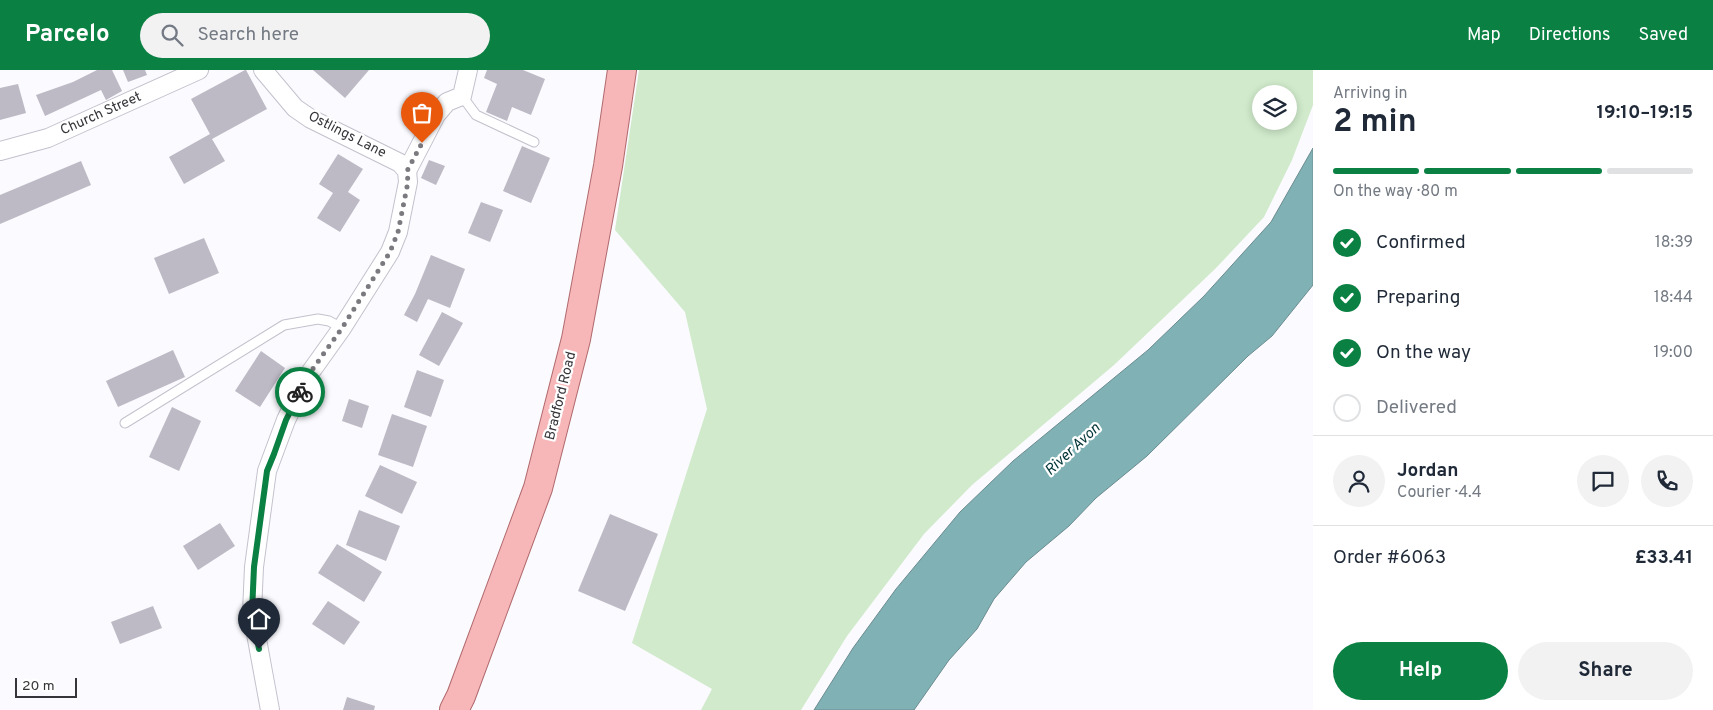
<!DOCTYPE html>
<html lang="en">
<head>
<meta charset="utf-8">
<style>
	body { margin:0; font-family:Overpass,sans-serif; background:#f2f2f3; color:#1f2937; height:100vh; display:flex; flex-direction:column; font-size:19px; white-space:nowrap }
	* { box-sizing:border-box; margin:0 }
	p { font-size:16px; color:#747a83 }
	.icon { flex:none; width:28px; height:28px; fill:none; stroke:currentColor; stroke-width:2; stroke-linecap:round; stroke-linejoin:round }
	.map { position:relative; flex:1; overflow:hidden }
	.sheet { display:flex; flex-direction:column; background:#fff; width:400px }
	.sheet>* { flex:none }
	.fabs { position:absolute; left:1252px; top:15px; display:grid; gap:10px }
	.fabs a { display:grid; place-items:center; width:45px; height:45px; border-radius:50%; background:#fff; box-shadow:0 2px 8px #0003; font-size:25px }
	.scale { position:absolute; left:15px; bottom:12px; width:62px; box-sizing:border-box; padding-left:5px; border:2px solid #36353a; border-top:0; font-size:14px; line-height:18px; white-space:nowrap; color:#36353a; -webkit-text-stroke:4px #fff; paint-order:stroke }
	.pin { position:absolute; display:grid; place-items:center; width:42px; height:42px; color:#fff; margin:-51px -21px; border-radius:50% 50% 50% 0; rotate:-45deg; box-shadow:0 0 5px #0007 }
	.pin .icon { rotate:45deg }
	.courier { position:absolute; display:grid; place-items:center; width:50px; height:50px; margin:-25px; border:4px solid #0b8043; border-radius:50%; background:#fff; color:#222; box-shadow:0 1px 6px #0007 }
	.head em { font-style:normal; font-weight:700 }
	.head div { display:flex; flex-direction:column-reverse }
	.head { display:flex; align-items:center; justify-content:space-between; height:85px; padding:0 20px }
	h1 { font-size:32px; font-weight:700; line-height:38px }
	.bar { display:grid; grid-template-columns:repeat(4,1fr); gap:8px 5px; align-content:center; height:60px; padding:0 20px }
	.bar i { height:6px; border-radius:4px; background:#e0e1e3 }
	.bar .active { background:#0b8043 }
	.bar p { grid-column:span 4 }
	.line { display:flex; align-items:center; gap:12px; padding:0 20px; border-top:1px solid #e0e1e3 }
	.line div { flex:1 }
	.round { display:grid; place-items:center; flex:none; width:52px; height:52px; border-radius:26px; background:#f2f2f3 }
	ol { padding:0 20px; list-style:none }
	li { display:flex; align-items:center; gap:15px; height:55px }
	li p { margin-inline-start:auto }
	li .icon { padding:5px; border-radius:50%; background:#0b8043; color:#fff; stroke-width:4 }
	li:last-child { color:#747a83 }
	li i { width:28px; height:28px; border:2px solid #e0e1e3; border-radius:50% }
	.button { display:flex; gap:10px; margin-top:auto; padding:10px 20px }
	.button a { flex:1; height:58px; border-radius:30px; background:#0b8043; color:#fff; font-size:20px; font-weight:700; line-height:58px; text-align:center }
	.button a+a { background:#f2f2f3; color:#1f2937 }
	header { display:flex; align-items:center; gap:30px; box-sizing:border-box; height:70px; padding:0 25px; background:#0b8043; color:#fff }
	header strong { font-size:24px }
	nav { display:flex; gap:28px; margin-inline-start:auto; font-size:18px }
	.search { width:350px; height:45px; background:#f2f2f3; display:flex; align-items:center; gap:12px; box-sizing:border-box; padding:0 18px; border-radius:28px; color:#747a83; font-size:19px }
	main { display:flex; flex:1; min-height:0 }
	.map>svg:first-child { display:block }
	.green { fill:#d0eacb; fill-rule:evenodd }
	.water { fill:#80b1b5; stroke:#6a8c90 }
	.building { fill:#bdb9c5 }
	.lines { fill:none; stroke-linecap:round; stroke-linejoin:round }
	.lane-casing { stroke:#c4c1cd; stroke-width:11 }
	.street-casing { stroke:#c4c1cd; stroke-width:20 }
	.primary-casing { stroke:#b06a6d; stroke-width:30 }
	.lane { stroke:#fff; stroke-width:9 }
	.street { stroke:#fff; stroke-width:18 }
	.primary { stroke:#f7b6b8; stroke-width:28 }
	.done { stroke:#7b7a7f; stroke-width:5; stroke-dasharray:0 9 }
	.route { stroke:#0b8043; stroke-width:6 }
	.labels { text-anchor:middle; dominant-baseline:central; stroke-width:4.5; stroke-linejoin:round; paint-order:stroke }
	.street-label { font-size:14px; fill:#36353a; stroke:#fff }
	.water-label { font-size:15px; font-style:italic; fill:#033538; stroke:#fff }
</style>
</head>
<body>
<header>
<strong>Parcelo</strong>
<div class="search"><svg class="icon" aria-label="search" viewBox="0 0 24 24"><circle cx="10" cy="10" r="6"/><path d="M15 15l6 6"/></svg>Search here</div>
<nav><a>Map</a><a>Directions</a><a>Saved</a></nav>
</header>
<main>
<div class="map">
<svg width="1313" height="640" viewBox="0 0 1313 640">
	<rect width="100%" height="100%" fill="#fbfaff"/>
	<path class="green" d="M639,0H1313V35L1292,90L1264,147L1216,198L1114,295L972,415L924,464L847,566L801,640H701L712,619L632,573L707,339L685,242L615,160ZM1261,24H1289V51H1261Z"/>
	<path class="water" d="M1313,78V215L1272,266L1248,286L1147,386L1096,428L1069,456L1026,492L994,529L977,559L949,590L914,640H814L853,578L896,519L960,442L1013,391L1148,280L1204,226L1271,152Z"/>
	<g class="building">
		<path d="M97,0H112L122,21L106,30L101,20L45,46L36,25L73,12Z"/>
		<path d="M123,0H145L147,5L128,12Z"/>
		<path d="M245,0H246L267,39L212,69L225,91L184,114L169,87L210,64L191,29Z"/>
		<path d="M313,0H369L345,28Z"/>
		<path d="M487,0H523L545,9L531,45L512,37L507,51L486,42L497,14L484,8Z"/>
		<path d="M18,14L26,43L0,50V18Z"/>
		<path d="M522,76L550,88L531,133L503,121Z"/>
		<path d="M338,84L363,99L348,122L360,130L340,162L317,148L333,123L319,114Z"/>
		<path d="M429,90L445,96L436,115L421,108Z"/>
		<path d="M81,91L91,115L0,154V125Z"/>
		<path d="M481,132L503,140L490,172L468,163Z"/>
		<path d="M204,168L219,203L169,224L154,188Z"/>
		<path d="M431,185L465,199L450,238L428,229L417,252L404,245L415,224Z"/>
		<path d="M442,242L463,253L439,296L419,285Z"/>
		<path d="M173,280L185,307L118,337L106,311Z"/>
		<path d="M261,281L285,298L260,337L235,321Z"/>
		<path d="M417,300L444,310L431,347L404,337Z"/>
		<path d="M349,329L369,336L362,358L342,351Z"/>
		<path d="M172,337L201,351L179,401L149,387Z"/>
		<path d="M392,344L427,356L413,397L378,385Z"/>
		<path d="M380,395L417,412L402,444L365,426Z"/>
		<path d="M359,440L400,456L386,491L346,475Z"/>
		<path d="M610,444L658,464L625,541L578,521Z"/>
		<path d="M220,453L235,476L198,500L183,476Z"/>
		<path d="M337,474L382,502L364,532L318,503Z"/>
		<path d="M328,531L360,552L344,575L312,554Z"/>
		<path d="M153,536L162,558L120,574L111,552Z"/>
		<path d="M347,627L375,636L374,640H343Z"/>
	</g>
	<g class="lines">
		<g class="lane-casing">
			<g id="lane">
				<path d="M462,26L476,45L534,72"/>
				<path d="M125,353L284,255L318,249L329,251L342,258"/>
			</g>
		</g>
		<g class="street-casing">
			<g id="street">
				<path d="M263,0L295,38L311,49L400,93L407,101L408,112L398,162L390,182L342,258L307,307L286,350L267,401L254,497L252,542L270,640"/>
				<path d="M0,81L48,68L199,0"/>
				<path d="M407,101L436,45L447,32L462,26L468,0"/>
			</g>
		</g>
		<g class="primary-casing">
			<path id="primary" d="M454,640L461,626L538,418L576,269L608,96L622,0"/>
		</g>
		<use href="#lane" class="lane"/>
		<use href="#street" class="street"/>
		<use href="#primary" class="primary"/>
	</g>
	<g class="lines">
		<path class="done" d="M300,322L307,307L342,258L390,182L398,162L408,112L407,101L422,73"/>
		<path class="route" d="M259,579L252,542L254,497L265,416L267,401L274,384L286,350L300,322"/>
	</g>
	<g class="labels">
		<g class="street-label">
			<text transform="translate(101 44) rotate(-24)">Church Street</text>
			<text transform="translate(347 65) rotate(27)">Ostlings Lane</text>
			<text transform="translate(561 326) rotate(-76)">Bradford Road</text>
		</g>
		<g class="water-label">
			<text transform="translate(1073 380) rotate(-43)">River Avon</text>
		</g>
	</g>
</svg>
<div class="fabs">
<a><svg class="icon" aria-label="layers" viewBox="0 0 24 24"><path d="M12 4l9 5-9 5-9-5zM3 14l9 5 9-5"/></svg></a>
</div>
<div class="scale">20 m</div>
<div class="pin" style="left:422px;top:73px;background:#ea580c"><svg class="icon" aria-label="bag" viewBox="0 0 24 24"><path d="M5 8h14l-1 12H6zM9 8a3 3 0 0 1 6 0"/></svg></div>
<div class="pin" style="left:259px;top:579px;background:#1f2937"><svg class="icon" aria-label="home" viewBox="0 0 24 24"><path d="M3 11l9-7 9 7M6 9v11h12V9"/></svg></div>
<div class="courier" style="left:300px;top:322px"><svg class="icon" aria-label="bike" viewBox="0 0 24 24"><circle cx="6" cy="16" r="4"/><circle cx="18" cy="16" r="4"/><path d="M6 16l4-8h5l3 8M10 8l3 8H6M13 5h3"/></svg></div>
</div>
<section class="sheet">
<div class="head"><div><h1>2 min</h1><p>Arriving in</p></div><em>19:10–19:15</em></div>
<div class="bar"><i class="active"></i><i class="active"></i><i class="active"></i><i></i><p>On the way · 80 m</p></div>
<ol>
<li><svg class="icon" aria-label="check" viewBox="0 0 24 24"><path d="M5 12l5 5 9-10"/></svg>Confirmed<p>18:39</p></li>
<li><svg class="icon" aria-label="check" viewBox="0 0 24 24"><path d="M5 12l5 5 9-10"/></svg>Preparing<p>18:44</p></li>
<li><svg class="icon" aria-label="check" viewBox="0 0 24 24"><path d="M5 12l5 5 9-10"/></svg>On the way<p>19:00</p></li>
<li><i></i>Delivered</li>
</ol>
<div class="line" style="height:90px"><a class="round"><svg class="icon" aria-label="person" viewBox="0 0 24 24"><circle cx="12" cy="8" r="4"/><path d="M4 21q1-7 8-7t8 7"/></svg></a><div><b>Jordan</b><p>Courier · 4.4</p></div><a class="round"><svg class="icon" aria-label="chat" viewBox="0 0 24 24"><path d="M4 5h16v11H9l-5 4z"/></svg></a><a class="round"><svg class="icon" aria-label="phone" viewBox="0 0 24 24"><path d="M5 4h4l2 5-3 2q2 4 5 5l2-3 5 2v4C11 20 4 13 5 4z"/></svg></a></div>
<div class="line" style="height:65px"><div>Order #6063</div><b>£33.41</b></div>
<div class="button"><a>Help</a><a>Share</a></div>
</section>
</main>
</body>
</html>
